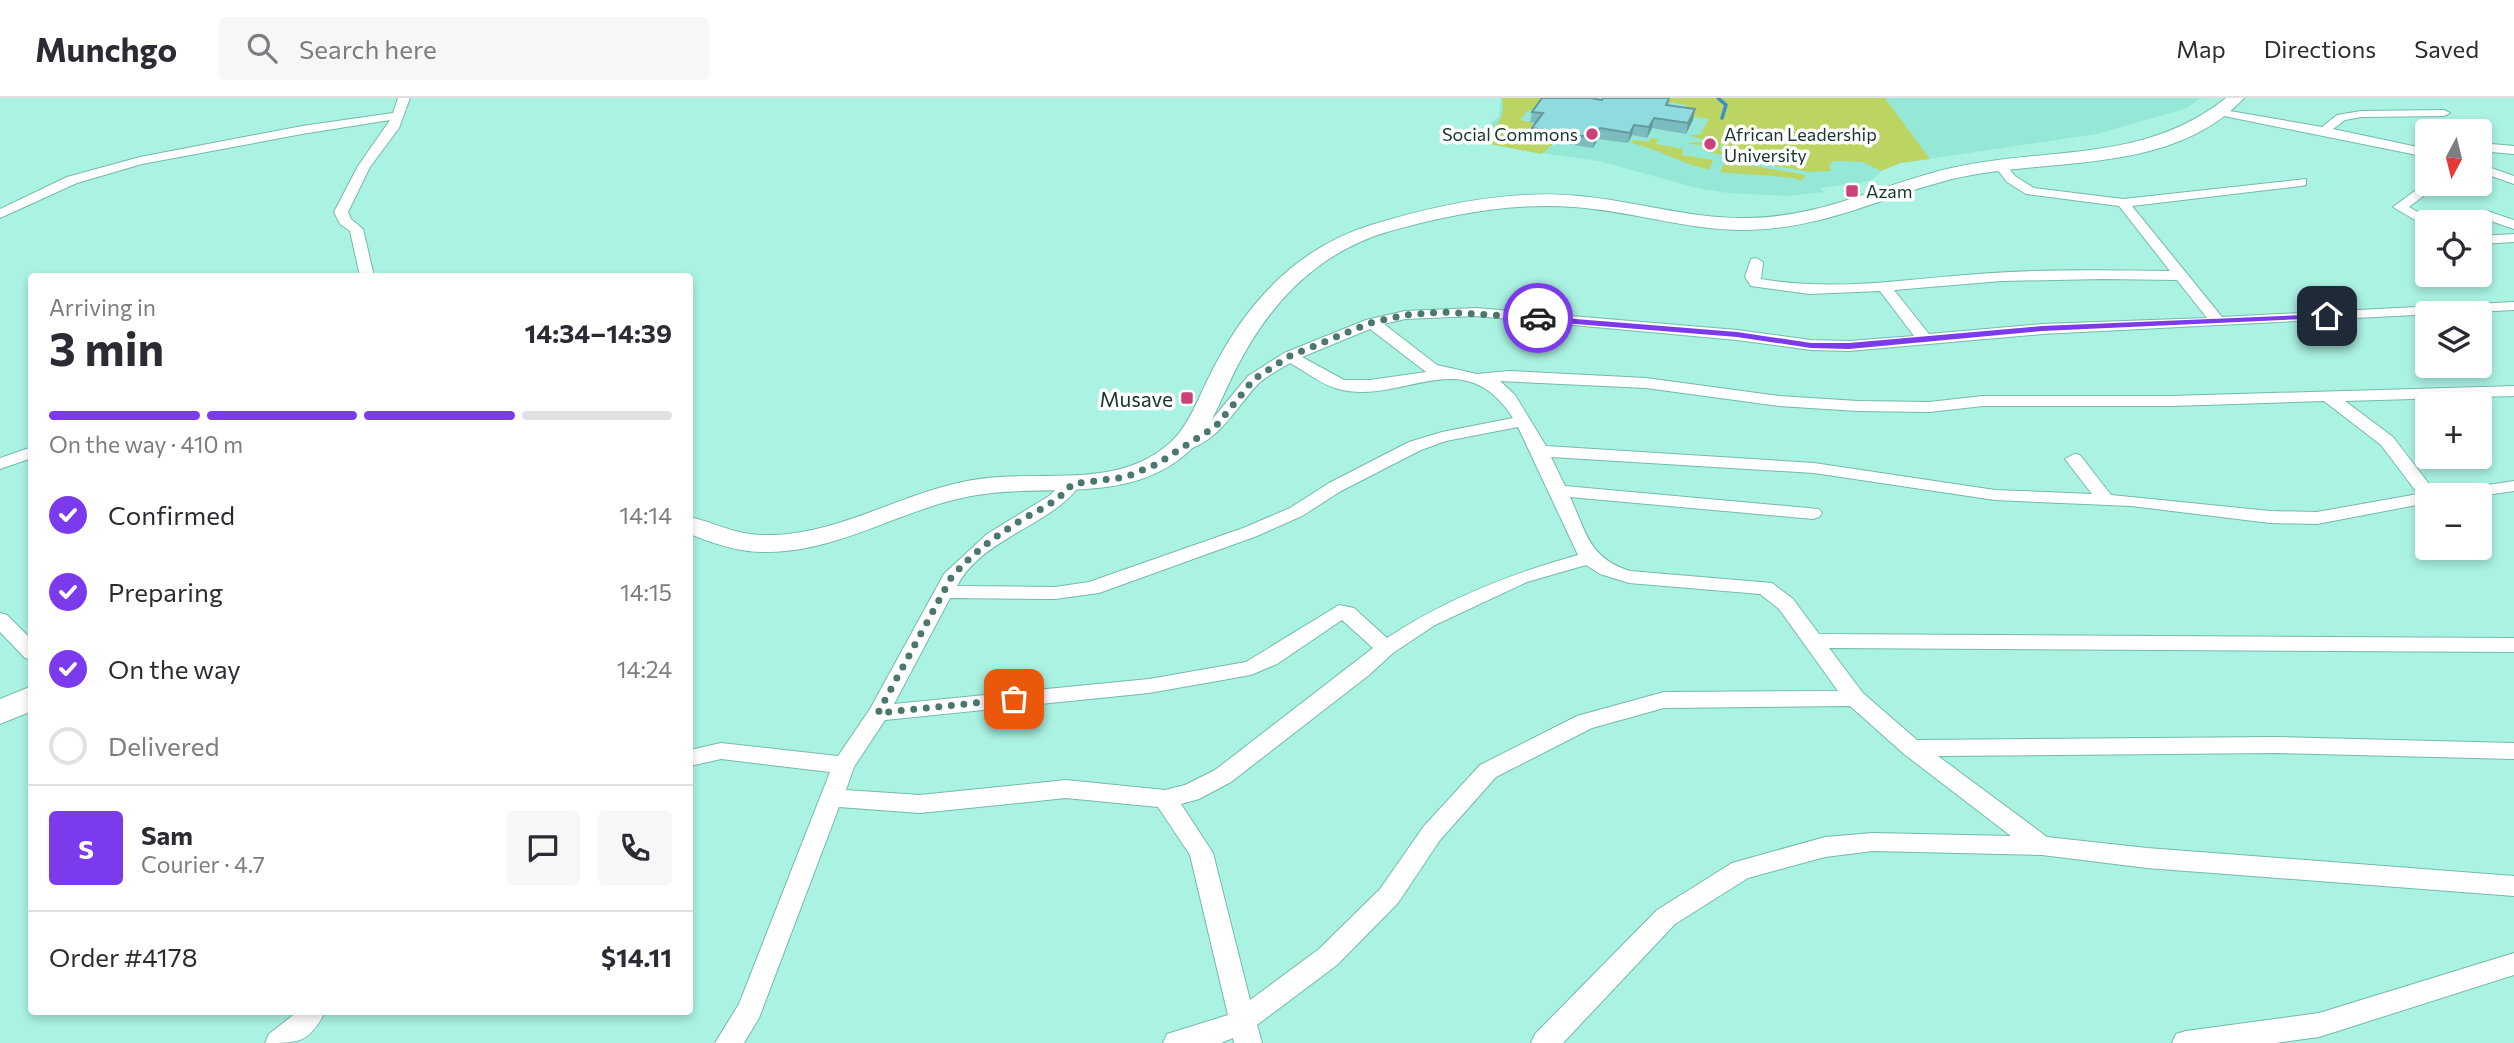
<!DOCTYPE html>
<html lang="en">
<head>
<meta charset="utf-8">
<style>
	body { margin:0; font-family:Commissioner,sans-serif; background:#f7f7f7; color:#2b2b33; height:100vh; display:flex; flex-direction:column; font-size:26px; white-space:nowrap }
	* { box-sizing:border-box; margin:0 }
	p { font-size:23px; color:#7c7c81 }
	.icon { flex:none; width:38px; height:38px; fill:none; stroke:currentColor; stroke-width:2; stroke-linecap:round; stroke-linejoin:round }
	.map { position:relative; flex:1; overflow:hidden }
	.panel { position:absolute; left:28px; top:175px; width:665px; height:742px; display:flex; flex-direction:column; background:#fff; border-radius:7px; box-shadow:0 4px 10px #0003 }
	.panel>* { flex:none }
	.needle { width:46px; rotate:187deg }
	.tools { position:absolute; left:2415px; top:21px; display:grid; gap:14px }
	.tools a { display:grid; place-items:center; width:77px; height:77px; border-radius:7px; background:#fff; box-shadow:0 4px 10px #0003; font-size:35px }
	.pin { position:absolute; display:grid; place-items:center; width:60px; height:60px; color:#fff; margin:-30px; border-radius:14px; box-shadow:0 4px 10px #0006 }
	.courier { position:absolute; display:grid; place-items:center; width:70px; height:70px; margin:-35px; border:5px solid #7c3aed; border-radius:50%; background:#fff; color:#222; box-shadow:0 2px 9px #0007 }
	.headline em { font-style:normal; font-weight:700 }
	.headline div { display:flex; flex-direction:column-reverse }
	.headline { display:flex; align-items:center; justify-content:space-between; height:119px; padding:0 21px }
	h1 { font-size:46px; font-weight:700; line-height:52px }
	.bar { display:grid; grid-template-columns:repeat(4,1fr); gap:10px 7px; align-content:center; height:84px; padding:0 21px }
	.bar i { height:9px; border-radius:5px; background:#e1e1e2 }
	.bar .selected { background:#7c3aed }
	.bar p { grid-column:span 4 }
	.line { display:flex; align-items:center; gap:18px; padding:0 21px; border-top:2px solid #e1e1e2 }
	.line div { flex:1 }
	.round { display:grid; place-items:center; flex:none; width:74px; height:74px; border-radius:7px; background:#f7f7f7 }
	ol { padding:0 21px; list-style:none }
	li { display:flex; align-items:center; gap:21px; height:77px }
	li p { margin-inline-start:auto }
	li .icon { padding:7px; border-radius:50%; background:#7c3aed; color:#fff; stroke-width:4 }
	li:last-child { color:#7c7c81 }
	li i { width:38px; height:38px; border:4px solid #e1e1e2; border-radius:50% }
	header { display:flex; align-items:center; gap:42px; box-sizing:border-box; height:98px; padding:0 35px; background:#fff; border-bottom:2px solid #e1e1e2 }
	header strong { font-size:33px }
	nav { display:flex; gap:38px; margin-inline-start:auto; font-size:24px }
	.search { width:490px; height:63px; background:#f7f7f7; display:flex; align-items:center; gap:18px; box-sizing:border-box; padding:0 24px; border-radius:7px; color:#7c7c81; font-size:26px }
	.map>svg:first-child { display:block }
	.built { fill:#95e7d7 }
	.green { fill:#bcd462 }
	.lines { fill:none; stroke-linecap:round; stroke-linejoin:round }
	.stream { stroke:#3791c8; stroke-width:3.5 }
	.street-casing { stroke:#74baac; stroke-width:2 }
	.secondary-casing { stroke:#74baac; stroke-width:2 }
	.street { fill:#fff; fill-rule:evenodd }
	.secondary { fill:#fff; fill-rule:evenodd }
	.wall { fill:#7cbcbf }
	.shaded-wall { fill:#65999b }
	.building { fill:#90dbde; stroke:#65999b; stroke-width:2 }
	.route { fill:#7c3aed }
	.done { stroke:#4b776e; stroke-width:7; stroke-dasharray:0 12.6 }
	.poi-dot { fill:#cb4179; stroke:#fff; stroke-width:2.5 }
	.labels { text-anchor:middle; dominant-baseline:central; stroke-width:7; stroke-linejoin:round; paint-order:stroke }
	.far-poi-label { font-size:18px; fill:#18352f; stroke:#fff; text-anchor:start }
	.poi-label { font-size:21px; fill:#18352f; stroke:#fff; text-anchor:end }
</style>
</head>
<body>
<header>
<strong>Munchgo</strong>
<div class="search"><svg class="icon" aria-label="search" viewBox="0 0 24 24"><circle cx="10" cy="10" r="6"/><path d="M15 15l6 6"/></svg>Search here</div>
<nav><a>Map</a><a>Directions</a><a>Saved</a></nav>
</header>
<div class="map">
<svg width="2514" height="945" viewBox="0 0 2514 945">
	<rect width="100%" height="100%" fill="#aaf2e2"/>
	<path class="built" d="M1501,0H2201L2187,10L2097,36L1900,65L1884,71L1870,83L1820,90L1824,94L1789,98L1729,95L1697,90L1599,63L1547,56L1473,41L1499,18Z"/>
	<g class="green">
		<path d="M1502,0H1542L1532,12H1528L1520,22L1534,25L1524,39L1554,45L1542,56L1479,44L1481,37C1498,30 1506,18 1502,0Z"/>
		<path d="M1643,0H1885L1930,61L1900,65L1881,73L1863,64L1833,63L1829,68L1832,73L1811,74L1753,64L1755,59L1748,54L1732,52L1733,48L1721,47L1720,53L1745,58L1744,62L1704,53L1705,48L1686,45L1709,44L1689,37H1700L1709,21L1683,17L1686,7Z"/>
		<path d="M1651,40L1658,41L1656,46L1683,51L1682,57L1713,62L1709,72C1681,65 1658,51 1631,45L1633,42L1649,44Z"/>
		<path d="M1725,63L1806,77L1802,83C1793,77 1738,77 1720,74Z"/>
	</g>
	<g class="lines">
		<path class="stream" d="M1718,0L1726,7L1722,20"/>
		<g class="street-casing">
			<g id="street">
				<path d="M398,0H410L399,30L370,69L348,114L351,121L363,131L374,178H360L350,133L340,126L334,114L358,68L390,22L302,36L142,66L77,85L0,120V111L67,79L140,59L302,28L393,15Z"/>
				<path d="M2218,11L2322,29L2337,17L2361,13L2444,12L2450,15L2444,18L2361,19L2345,22L2333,31L2427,51V59L2214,16L2212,14Z"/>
				<path d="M2480,45L2514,48V56L2480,53Z"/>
				<path d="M1999,62L2003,63L2015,78L2034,90L2123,101L2306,81V87L2301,88L2132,108L2222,219L2514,204V212L2042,236L1849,253L1811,252L1737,242L1476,218L1405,221L1384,226L1437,267L1477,276L1509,273L1646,280L1779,298L1858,303L1929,304L1983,298H2172L2514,288V298L2345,303L2393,339L2436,395L2514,383V393L2480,398L2427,397V405L2317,426L2270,425L2131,408L1995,402L1814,375L1551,359L1565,388L1819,411L1822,415L1819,419L1813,421L1570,399C1587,436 1589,460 1630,473L1772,485L1793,501L1819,536L2514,540V554L1829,550L1863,595L1917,642L2274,639L2514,645V661L2274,655L1938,658L2047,739L2147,750L2514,778V798L2147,770L2042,757L1873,753L1825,759L1748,780L1675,826L1563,945H1531L1535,936L1657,812L1732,765L1825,739L1873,735L2011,738L1904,656L1850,608L1664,610L1592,630L1496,679L1440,742L1398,805L1337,867L1257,927L1262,945H1234L1233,940L1221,945H1163L1167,936L1228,917L1190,757L1158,709L1066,700L920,715L839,709L759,920L744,945H715L739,906L830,674L721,661L690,668V652L721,645L838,658L870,611L944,476L987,436L1049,398L1066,382L1072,381L1081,386C1051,428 983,439 957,488L1055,489L1089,484L1243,430L1290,410L1329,385L1409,344L1442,334L1513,320C1463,242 1403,308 1338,291C1322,287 1305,273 1290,265C1280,271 1267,278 1258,286C1233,313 1219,345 1180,354L1171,349L1210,324L1248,278L1284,255L1366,222L1405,213L1476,210L1737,232L1811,242L1849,243L1914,238L1880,193L1809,196L1751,188L1745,179L1751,161L1756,160L1763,164L1761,181C1834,194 1906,181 1978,176C2042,171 2106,172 2170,173L2119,108L2026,96L2007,84L1993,66ZM2103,181L2177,182L2207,220L2042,226L1929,236L1894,192L2001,183ZM1370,231L1426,274L1370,282H1344L1302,259ZM1500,283L1646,290L1779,308L1858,313L1929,314L1983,308H2172L2324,303L2381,347L2418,396L2317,414L2270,413L2111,397L2080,357L2074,356L2065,361L2092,396L1995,392L1814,365L1546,348L1515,297ZM1518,329L1578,457C1510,476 1446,501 1387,540L1354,510L1339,507L1246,564L1149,581L894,606L950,500L1055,501L1099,495L1257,438L1302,418L1341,393L1421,352L1446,343ZM1586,467L1600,476L1629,485L1760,496L1779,511L1838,593L1664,594L1577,618L1480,667L1424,728L1380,791L1319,851L1250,902L1213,755L1181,706L1199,701L1231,684L1369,577L1393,555L1435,527L1527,484ZM1342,522L1373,550L1215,672L1185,687L1165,692L1066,682L920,697L846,692L854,669L885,622L1149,595L1251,577L1277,566Z"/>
				<path d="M2480,66L2514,78V86L2480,74Z"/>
				<path d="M2427,84L2439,86L2409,109L2432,122L2433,124H2427V129L2393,109Z"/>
				<path d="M2487,113L2514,122V131L2482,120L2480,117Z"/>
				<path d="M2514,136V144L2480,146V138Z"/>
				<path d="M32,349V360L0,371V360Z"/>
				<path d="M0,515L7,517L32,542V562L25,560L0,534Z"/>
				<path d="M2514,855V877L2319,939L2276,945H2172L2176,936L2186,933L2319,915Z"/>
				<path d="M297,914H325C309,945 299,945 265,945L269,936Z"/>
			</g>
		</g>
		<g class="secondary-casing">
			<g id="secondary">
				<path d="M2226,0H2244C2170,79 2048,58 1952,81C1878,100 1825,131 1744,132C1686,132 1631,113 1574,109C1512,104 1446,117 1387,134C1311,157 1263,213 1230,283C1218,308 1208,337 1186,356C1125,408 1043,384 971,398C901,411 838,455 764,454C738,454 714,446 690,436V419C715,425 737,437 763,437C834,439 899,396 967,383C1034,369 1115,395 1171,344C1191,325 1200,295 1213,271C1247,204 1297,150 1371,127C1436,107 1510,91 1579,98C1635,103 1690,121 1747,120C1824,119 1879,87 1951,70C2048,48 2143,66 2226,0Z"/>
				<path d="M32,588V613L0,626V601Z"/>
			</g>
		</g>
		<use href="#street" class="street"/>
		<use href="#secondary" class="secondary"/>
	</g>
	<path class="wall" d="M1670,0L1668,8L1695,11L1693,22L1686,36L1652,30L1647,40L1632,37L1628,45L1598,41L1593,50L1531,41L1532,30L1536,25L1530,24L1532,14L1602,2Z"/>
	<g class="shaded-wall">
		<path d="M1695,11L1693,22L1686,36L1688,25Z"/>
		<path d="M1654,20L1652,30L1647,40L1649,29Z"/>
		<path d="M1634,27L1632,37L1628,45L1630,35Z"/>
		<path d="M1600,30L1598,41L1593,50L1595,40Z"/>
	</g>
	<path class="building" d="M1542,0H1590L1602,2L1603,0H1669L1666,7L1695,11L1688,25L1654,20L1649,29L1634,27L1630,35L1600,30L1595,40L1532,30L1543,15L1532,14Z"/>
	<path class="route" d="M2330,216L2331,218L2327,220L2042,233L1849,251L1811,250L1737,239L1538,223L1533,220L1538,218L1737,234L1811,245H1849L2042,228Z"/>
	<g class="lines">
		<path class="done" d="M1014,601L878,615L951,480C972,455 996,438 1023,421C1041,411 1059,403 1072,386L1126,379L1157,366L1216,328L1254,281L1290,258L1370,225L1405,217L1444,214L1538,220"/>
	</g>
	<g class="poi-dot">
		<circle cx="1592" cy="36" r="7"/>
		<circle cx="1710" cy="46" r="7"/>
		<rect x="1845" y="86" width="14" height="14" rx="3.5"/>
		<rect x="1180" y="293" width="14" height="14" rx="3.5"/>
	</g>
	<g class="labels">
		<g class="far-poi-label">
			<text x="1578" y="36" text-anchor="end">Social Commons</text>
			<text x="1724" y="36">African Leadership<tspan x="1724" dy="21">University</tspan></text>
			<text x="1866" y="93">Azam</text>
		</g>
		<g class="poi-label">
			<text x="1173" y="300">Musave</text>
		</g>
	</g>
</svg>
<div class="tools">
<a><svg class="needle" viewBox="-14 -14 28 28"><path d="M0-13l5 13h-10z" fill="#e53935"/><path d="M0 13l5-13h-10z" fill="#7c7c81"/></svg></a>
<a><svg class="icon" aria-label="locate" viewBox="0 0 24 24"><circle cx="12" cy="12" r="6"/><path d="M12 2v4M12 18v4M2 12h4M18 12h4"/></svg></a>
<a><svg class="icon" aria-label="layers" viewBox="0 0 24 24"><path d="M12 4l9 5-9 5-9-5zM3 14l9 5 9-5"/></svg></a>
<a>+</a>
<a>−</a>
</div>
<div class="pin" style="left:1014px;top:601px;background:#ea580c"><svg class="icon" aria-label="bag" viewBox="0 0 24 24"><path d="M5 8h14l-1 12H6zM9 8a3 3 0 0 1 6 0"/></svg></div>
<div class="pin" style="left:2327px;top:218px;background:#1f2937"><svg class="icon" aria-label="home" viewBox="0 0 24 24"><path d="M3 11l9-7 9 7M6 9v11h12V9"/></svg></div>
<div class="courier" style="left:1538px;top:220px"><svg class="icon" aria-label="car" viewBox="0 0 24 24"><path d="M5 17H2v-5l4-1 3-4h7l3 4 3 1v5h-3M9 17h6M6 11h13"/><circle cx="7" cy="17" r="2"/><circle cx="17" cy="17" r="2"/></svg></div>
<section class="panel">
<div class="headline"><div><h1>3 min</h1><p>Arriving in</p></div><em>14:34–14:39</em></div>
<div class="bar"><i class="selected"></i><i class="selected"></i><i class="selected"></i><i></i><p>On the way · 410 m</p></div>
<ol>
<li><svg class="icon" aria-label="check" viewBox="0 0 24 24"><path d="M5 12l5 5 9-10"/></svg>Confirmed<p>14:14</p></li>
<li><svg class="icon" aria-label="check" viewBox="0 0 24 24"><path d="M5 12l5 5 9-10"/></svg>Preparing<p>14:15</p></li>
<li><svg class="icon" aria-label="check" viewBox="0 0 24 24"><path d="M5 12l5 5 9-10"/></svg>On the way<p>14:24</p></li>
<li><i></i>Delivered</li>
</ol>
<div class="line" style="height:126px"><b class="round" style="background:#7c3aed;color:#fff">S</b><div><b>Sam</b><p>Courier · 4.7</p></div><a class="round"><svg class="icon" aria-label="chat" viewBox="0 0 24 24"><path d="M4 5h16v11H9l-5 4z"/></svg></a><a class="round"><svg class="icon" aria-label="phone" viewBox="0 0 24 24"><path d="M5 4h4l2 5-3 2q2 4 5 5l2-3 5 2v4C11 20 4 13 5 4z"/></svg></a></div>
<div class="line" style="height:91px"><div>Order #4178</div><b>$14.11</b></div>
</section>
</div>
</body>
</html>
